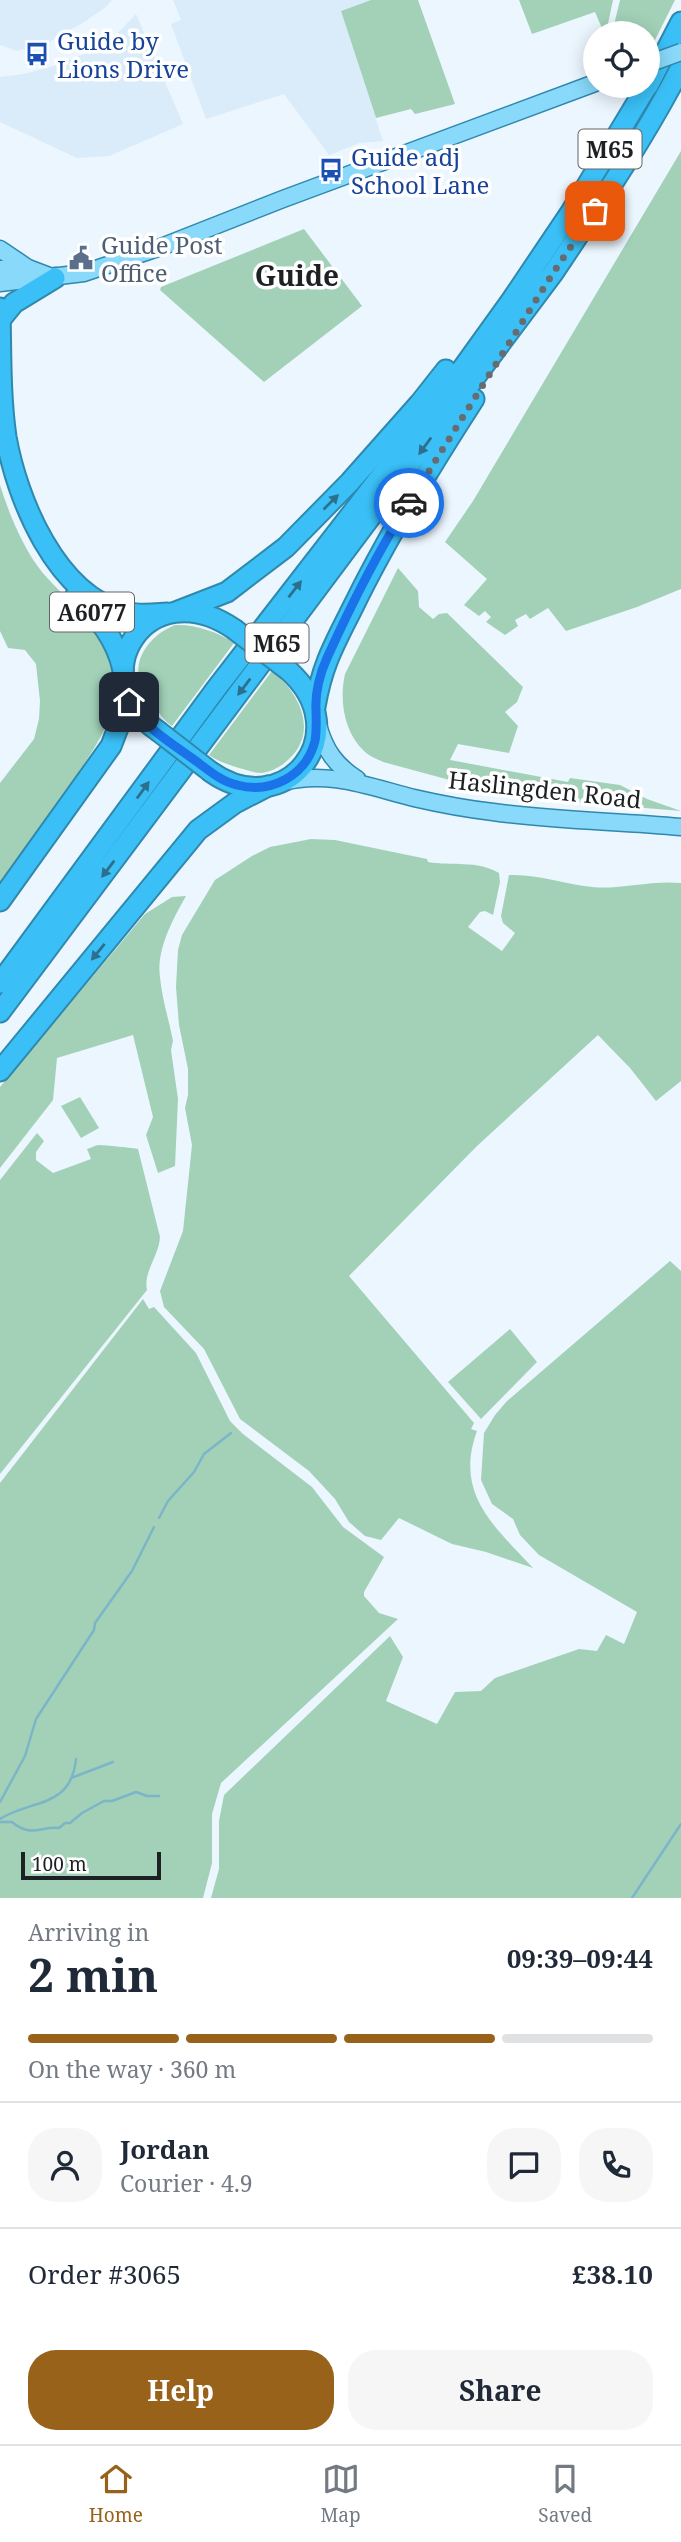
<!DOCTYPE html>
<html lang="en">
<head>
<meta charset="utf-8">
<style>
	body { margin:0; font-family:"Noto Serif",serif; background:#f6f6f7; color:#1f2937; height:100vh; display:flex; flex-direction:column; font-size:26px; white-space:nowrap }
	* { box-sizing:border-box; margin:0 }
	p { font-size:23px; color:#747a83 }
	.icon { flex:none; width:38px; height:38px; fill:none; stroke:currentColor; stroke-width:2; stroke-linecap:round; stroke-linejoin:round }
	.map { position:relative; height:1898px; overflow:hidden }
	.drawer { display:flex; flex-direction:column; background:#fff; flex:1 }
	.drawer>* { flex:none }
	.fabs { position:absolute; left:583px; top:21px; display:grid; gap:14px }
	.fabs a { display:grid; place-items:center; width:77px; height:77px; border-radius:50%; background:#fff; box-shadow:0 4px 18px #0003; font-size:35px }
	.scale { position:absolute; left:21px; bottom:18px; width:140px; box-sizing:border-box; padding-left:7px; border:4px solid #1e2124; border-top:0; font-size:19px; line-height:24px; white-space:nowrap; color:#1e2124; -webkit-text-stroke:5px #fff; paint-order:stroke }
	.pin { position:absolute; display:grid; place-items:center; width:60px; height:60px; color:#fff; margin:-30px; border-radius:14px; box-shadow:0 4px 10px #0006 }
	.courier { position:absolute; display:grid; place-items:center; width:70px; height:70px; margin:-35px; border:5px solid #1a73e8; border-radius:50%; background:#fff; color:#222; box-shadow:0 2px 9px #0007 }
	.headline em { font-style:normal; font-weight:700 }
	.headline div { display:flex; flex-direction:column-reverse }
	.headline { display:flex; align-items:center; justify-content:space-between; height:119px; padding:0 28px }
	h1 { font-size:46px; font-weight:700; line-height:52px }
	.bar { display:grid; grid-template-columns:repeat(4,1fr); gap:10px 7px; align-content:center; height:84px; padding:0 28px }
	.bar i { height:9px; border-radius:5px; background:#e0e1e3 }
	.bar .active { background:#98621a }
	.bar p { grid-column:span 4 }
	.line { display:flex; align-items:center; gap:18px; padding:0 28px; border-top:2px solid #e0e1e3 }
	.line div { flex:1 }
	.round { display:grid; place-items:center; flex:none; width:74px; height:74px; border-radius:28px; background:#f6f6f7 }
	.button { display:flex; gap:14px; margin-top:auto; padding:14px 28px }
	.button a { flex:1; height:80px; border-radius:28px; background:#98621a; color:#fff; font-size:28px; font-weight:700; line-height:80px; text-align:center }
	.button a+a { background:#f6f6f7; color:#1f2937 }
	.dock { display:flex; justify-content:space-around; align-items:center; height:98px; border-top:2px solid #e0e1e3; background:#fff; font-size:19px; color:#747a83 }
	.dock a { display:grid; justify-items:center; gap:4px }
	.dock .active { color:#98621a }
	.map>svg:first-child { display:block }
	.built { fill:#daebf9 }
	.green { fill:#a2d1b8 }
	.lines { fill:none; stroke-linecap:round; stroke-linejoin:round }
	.stream { stroke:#7cb5c7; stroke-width:2.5 }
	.major-casing { stroke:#3088ad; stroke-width:19 }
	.highway-casing { stroke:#3088ad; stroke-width:23 }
	.major { stroke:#89d9fa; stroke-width:16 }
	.highway { stroke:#3ac0f7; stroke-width:19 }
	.major-bridge-casing { stroke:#3088ad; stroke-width:19; stroke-linecap:butt }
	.highway-bridge-casing { stroke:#3088ad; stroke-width:23; stroke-linecap:butt }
	.major-bridge { stroke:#89d9fa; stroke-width:16 }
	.highway-bridge { stroke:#3ac0f7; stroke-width:19 }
	.oneway { fill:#2c708e }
	.done { stroke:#666c70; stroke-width:7; stroke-dasharray:0 12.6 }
	.route { stroke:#1a73e8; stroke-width:9 }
	.labels { text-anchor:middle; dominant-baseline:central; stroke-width:7; stroke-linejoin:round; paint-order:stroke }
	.shield { fill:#fff; stroke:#626466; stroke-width:2 }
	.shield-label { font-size:23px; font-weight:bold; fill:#1e2124 }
	.transit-label { font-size:24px; fill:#164399; stroke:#fff; text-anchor:start }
	.service-label { font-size:24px; fill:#4e5e75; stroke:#fff; text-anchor:start }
	.street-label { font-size:24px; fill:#1e2124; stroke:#fff }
	.quarter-label { font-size:28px; font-weight:bold; fill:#1e2124; stroke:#fff }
</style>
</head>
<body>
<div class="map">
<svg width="681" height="1898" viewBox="0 0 681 1898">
	<rect width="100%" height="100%" fill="#ecf6fe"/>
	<g class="built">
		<path d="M0,0H112L106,7L84,22L47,43L17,51L0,45Z"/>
		<path d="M173,0H371L341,11L383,141L359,143L329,155L284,94L206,119L171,24L181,20Z"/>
		<path d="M136,14L183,124L109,156L77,158L0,122V77L24,74L54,66L90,52L115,36Z"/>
	</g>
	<g class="green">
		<path d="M371,0H418L455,104L415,114L411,109L376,118L341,11Z"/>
		<path d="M519,0H613L606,33H604L595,12L532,34Z"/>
		<path d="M620,0H675L648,54V33H612Z"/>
		<path d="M681,151V589L637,607L566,631L548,608L530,619L526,614L515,620L518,626L505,635L486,622L491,617L485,611L479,616L464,605L487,579L445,542L473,501Z"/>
		<path d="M304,229L362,306L264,382L160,290L161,287Z"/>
		<path d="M0,485C9,514 23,548 42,572C58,591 78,607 93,627C141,691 101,741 62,795C42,824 21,853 0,882V783L34,739L39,719L40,701L36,664L25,650L8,648L0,631Z"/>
		<path d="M398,568L418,591L419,607L433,619L439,614L447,613L523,687L517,702L505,712L518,726L509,753L458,744L450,760L568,782L570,778L620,785L647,799L681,811L513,797L383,762C377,759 369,756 364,751C344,732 339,700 345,674Z"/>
		<path d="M175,625C194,624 219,632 234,643L172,726C164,721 159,713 154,705C149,697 143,690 140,681C132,656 154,633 175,625Z"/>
		<path d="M272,671C299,692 319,731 289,759C282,766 270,773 260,773C253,773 245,769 239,768C227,764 219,762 209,755Z"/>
		<path d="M311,839L335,840L427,859L428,862C452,866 477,860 499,873L500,882L493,915L485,911L480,912L468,927L502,951L515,933L503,923L501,916L509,875C538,874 564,884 592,887C619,890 650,880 681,883V1081L656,1101L630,1068L598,1035L477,1146L349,1276L474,1423L471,1429L477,1431C454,1494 494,1526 533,1568L486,1552L452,1544L399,1518L381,1540L365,1536L349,1522L335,1499L309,1471L240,1419L204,1349L164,1307L160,1291L183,1231L192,1145L185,1108L188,1095V1069L179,1025L176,987L178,950L182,935L215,880L252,856L270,847Z"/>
		<path d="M186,896C173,919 156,950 160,977C162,999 169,1020 173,1041L171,1050L178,1099L175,1166L158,1173L146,1135L153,1117L133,1035L57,1058L53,1100L0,1168V1087L145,914L172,897Z"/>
		<path d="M80,1097L99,1128L81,1138L61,1106Z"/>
		<path d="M37,1133L44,1141L36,1152V1160L53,1173L91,1159L87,1149C91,1148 95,1145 99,1145C103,1145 135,1148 138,1149L160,1237C159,1256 143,1272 147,1290L0,1474V1180Z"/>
		<path d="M670,1261L681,1271V1898H211L219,1869V1821L224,1795L390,1636L403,1657L386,1701L437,1724L455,1692L481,1691L495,1678L579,1649L597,1651L606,1635L624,1644L637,1612L539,1555L520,1535L513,1519L492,1504L481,1480L484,1433L495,1415L507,1401Z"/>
		<path d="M143,1299L149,1309L154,1307L196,1353L230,1421L243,1434L312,1487L343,1527L384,1557L364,1592V1596L379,1613L398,1619L221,1783L212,1814V1863L203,1898H0V1483Z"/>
		<path d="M510,1329L537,1362L481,1419L448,1382Z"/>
	</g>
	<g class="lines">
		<g class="stream">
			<path d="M159,1518L168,1501L194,1472L204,1454L231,1433"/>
			<path d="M71,1778L113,1762"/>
			<path d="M0,1802L25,1756L36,1719L94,1630L95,1623L132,1571L154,1527"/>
			<path d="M0,1819C31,1799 71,1809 76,1759"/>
			<path d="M0,1822H12C31,1838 41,1826 59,1828L65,1823H70L82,1813L104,1801H112L136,1792L147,1796H159"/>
			<path d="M632,1898L681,1824"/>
		</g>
		<g class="major-casing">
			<g id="major">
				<path d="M0,249L28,268L49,276"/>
				<path d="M0,269L28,268"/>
				<path d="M0,283L84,273L161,247L283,199L595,83"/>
				<path d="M318,725C325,750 335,765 357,779"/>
				<path d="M283,782C329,770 370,787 414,798C440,804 467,809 493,812C556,821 619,821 681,827"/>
			</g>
		</g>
		<g class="highway-casing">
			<g id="highway">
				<path d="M648,86L681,22"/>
				<path d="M0,308C1,351 0,395 6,437C17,499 56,595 124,612C138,616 152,614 167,613"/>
				<path d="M0,320L14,303L55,278"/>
				<path d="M76,595C98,618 116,638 123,670"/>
				<path d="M178,611L227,592L286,547L350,482L420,403L446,370"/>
				<path d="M315,707C322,665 334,645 353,607C388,535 430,467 474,399"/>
				<path d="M158,731C79,677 148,570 234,629"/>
				<path d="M211,772C285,824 359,733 288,670"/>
				<path d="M0,901L111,746L121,720L124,683"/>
				<path d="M0,983L216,689L442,397L511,301L571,212L647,86"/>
				<path d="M0,1012L553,273C598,206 644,139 681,67"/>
				<path d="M0,1071L198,830L235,803L268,786"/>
			</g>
		</g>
		<use href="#major" class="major"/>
		<use href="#highway" class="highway"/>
		<g class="major-bridge-casing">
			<path id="major-bridge" d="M648,64L681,52"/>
		</g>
		<g class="highway-bridge-casing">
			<g id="highway-bridge">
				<path d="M234,629L288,670"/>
				<path d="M158,731L211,772"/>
			</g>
		</g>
		<use href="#major-bridge" class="major-bridge"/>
		<use href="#highway-bridge" class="highway-bridge"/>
	</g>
	<defs><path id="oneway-solid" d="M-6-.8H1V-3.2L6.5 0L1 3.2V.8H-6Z" transform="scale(1.75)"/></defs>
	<g class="oneway">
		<use href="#oneway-solid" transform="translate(425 446) rotate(126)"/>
		<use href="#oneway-solid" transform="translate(331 502) rotate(-45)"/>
		<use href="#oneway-solid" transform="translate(295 589) rotate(-52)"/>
		<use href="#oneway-solid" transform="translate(244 687) rotate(127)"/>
		<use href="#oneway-solid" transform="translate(143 790) rotate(-54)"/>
		<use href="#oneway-solid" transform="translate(108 869) rotate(127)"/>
		<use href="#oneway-solid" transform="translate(98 952) rotate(129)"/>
	</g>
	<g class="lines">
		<path class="done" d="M409,503L553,273L595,211"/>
		<path class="route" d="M129,702C144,728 176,746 200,764C212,773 223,782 237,785C271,794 306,776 315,741C317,729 316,720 316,709C315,693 320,673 327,658C351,605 378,551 409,503"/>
	</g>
	<defs>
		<g id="bus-bare" transform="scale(1.89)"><path d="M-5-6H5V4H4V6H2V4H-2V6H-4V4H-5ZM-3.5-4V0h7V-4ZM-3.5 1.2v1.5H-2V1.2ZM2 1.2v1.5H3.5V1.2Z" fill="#1a4fb4" stroke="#fff" stroke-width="2.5" paint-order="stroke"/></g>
		<g id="civic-bare" transform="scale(1.89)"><path d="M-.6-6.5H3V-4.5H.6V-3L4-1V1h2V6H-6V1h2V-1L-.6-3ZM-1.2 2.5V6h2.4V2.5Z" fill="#5c6f8a" stroke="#fff" stroke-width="2.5" paint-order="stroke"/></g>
	</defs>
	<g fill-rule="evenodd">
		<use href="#bus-bare" x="37" y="54"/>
		<use href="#bus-bare" x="331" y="170"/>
		<use href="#civic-bare" x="81" y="258"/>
	</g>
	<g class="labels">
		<g class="shield">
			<rect x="578.5" y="129.5" width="63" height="39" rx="5"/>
			<rect x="50" y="592.5" width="84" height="39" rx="5"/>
			<rect x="245.5" y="623.5" width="63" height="39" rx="5"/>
		</g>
		<g class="shield-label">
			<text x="610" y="149">M65</text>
			<text x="92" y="612">A6077</text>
			<text x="277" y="643">M65</text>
		</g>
		<g class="transit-label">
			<text x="57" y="40">Guide by<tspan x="57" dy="28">Lions Drive</tspan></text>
			<text x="351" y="156">Guide adj<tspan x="351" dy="28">School Lane</tspan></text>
		</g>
		<g class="service-label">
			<text x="101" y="244">Guide Post<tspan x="101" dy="28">Office</tspan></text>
		</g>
		<g class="street-label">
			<text transform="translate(545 789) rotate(6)">Haslingden Road</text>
		</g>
		<g class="quarter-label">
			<text x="297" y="275">Guide</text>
		</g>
	</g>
</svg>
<div class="fabs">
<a><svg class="icon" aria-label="locate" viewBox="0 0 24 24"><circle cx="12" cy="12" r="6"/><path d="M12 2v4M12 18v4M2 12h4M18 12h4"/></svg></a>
</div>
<div class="scale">100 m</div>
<div class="pin" style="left:595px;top:211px;background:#ea580c"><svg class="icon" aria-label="bag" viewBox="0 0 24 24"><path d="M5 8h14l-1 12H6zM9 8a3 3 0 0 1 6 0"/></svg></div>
<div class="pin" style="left:129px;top:702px;background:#1f2937"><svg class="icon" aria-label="home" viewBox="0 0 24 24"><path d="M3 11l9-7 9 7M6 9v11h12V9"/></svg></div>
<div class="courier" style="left:409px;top:503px"><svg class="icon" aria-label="car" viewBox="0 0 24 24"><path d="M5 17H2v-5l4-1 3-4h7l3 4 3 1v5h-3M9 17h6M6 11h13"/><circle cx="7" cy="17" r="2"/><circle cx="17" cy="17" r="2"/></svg></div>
</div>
<section class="drawer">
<div class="headline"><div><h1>2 min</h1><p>Arriving in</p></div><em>09:39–09:44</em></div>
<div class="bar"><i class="active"></i><i class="active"></i><i class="active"></i><i></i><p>On the way · 360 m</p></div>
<div class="line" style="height:126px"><a class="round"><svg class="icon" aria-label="person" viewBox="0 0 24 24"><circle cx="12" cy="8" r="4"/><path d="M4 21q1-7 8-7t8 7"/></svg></a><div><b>Jordan</b><p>Courier · 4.9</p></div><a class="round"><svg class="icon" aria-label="chat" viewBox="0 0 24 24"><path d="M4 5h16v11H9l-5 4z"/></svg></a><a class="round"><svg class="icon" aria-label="phone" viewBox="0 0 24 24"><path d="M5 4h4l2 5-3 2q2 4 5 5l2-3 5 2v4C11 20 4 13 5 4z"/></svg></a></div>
<div class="line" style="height:91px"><div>Order #3065</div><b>£38.10</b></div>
<div class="button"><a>Help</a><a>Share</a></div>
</section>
<nav class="dock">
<a class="active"><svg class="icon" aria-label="home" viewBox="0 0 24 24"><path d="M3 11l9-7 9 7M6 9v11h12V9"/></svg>Home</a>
<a><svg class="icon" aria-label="map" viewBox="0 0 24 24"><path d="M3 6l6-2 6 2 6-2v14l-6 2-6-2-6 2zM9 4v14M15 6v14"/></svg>Map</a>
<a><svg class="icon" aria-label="saved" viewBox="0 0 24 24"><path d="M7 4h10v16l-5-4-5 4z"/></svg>Saved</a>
</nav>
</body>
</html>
